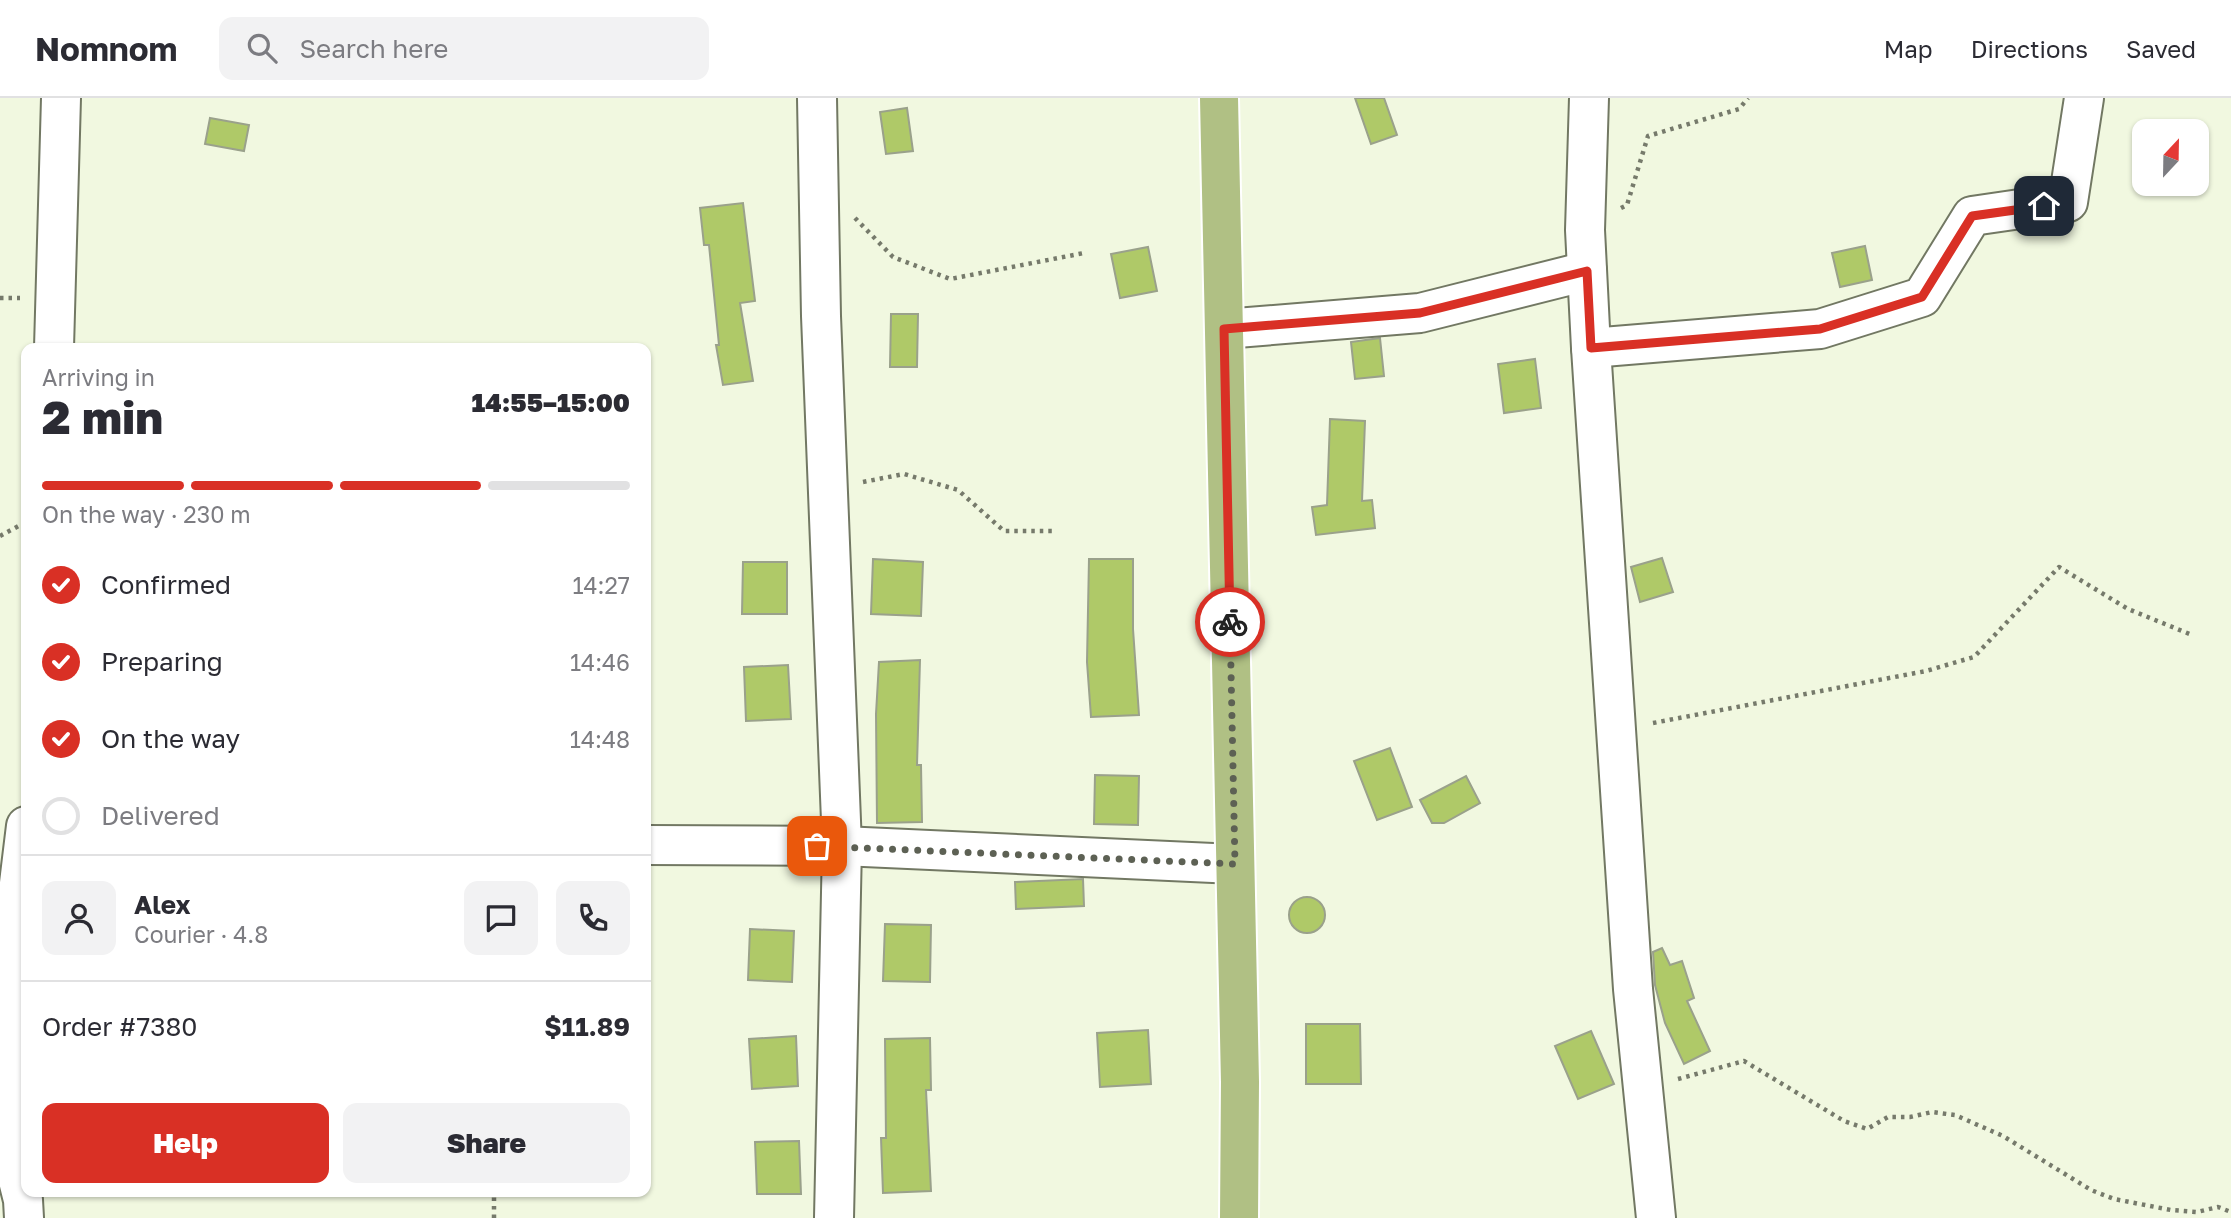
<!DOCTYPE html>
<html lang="en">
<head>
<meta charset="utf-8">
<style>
	body { margin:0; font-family:"Golos Text",sans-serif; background:#f2f2f3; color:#2b2b33; height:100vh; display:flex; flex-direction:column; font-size:26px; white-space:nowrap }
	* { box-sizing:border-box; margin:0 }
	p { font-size:23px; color:#7c7c81 }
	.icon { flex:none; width:38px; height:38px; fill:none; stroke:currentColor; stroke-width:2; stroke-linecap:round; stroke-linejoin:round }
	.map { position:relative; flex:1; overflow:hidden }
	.panel { position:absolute; left:21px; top:245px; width:630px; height:854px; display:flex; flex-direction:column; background:#fff; border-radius:14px; box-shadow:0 2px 5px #0004 }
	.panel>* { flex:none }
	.needle { width:46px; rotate:22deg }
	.controls { position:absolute; left:2132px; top:21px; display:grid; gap:14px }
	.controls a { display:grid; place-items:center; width:77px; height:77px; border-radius:14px; background:#fff; box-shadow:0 2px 5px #0004; font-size:35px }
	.pin { position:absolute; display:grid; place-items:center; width:60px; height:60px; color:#fff; margin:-30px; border-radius:14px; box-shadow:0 4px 10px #0006 }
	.courier { position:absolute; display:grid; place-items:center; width:70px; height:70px; margin:-35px; border:5px solid #d93025; border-radius:50%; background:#fff; color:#222; box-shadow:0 2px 9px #0007 }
	.headline em { font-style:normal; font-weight:800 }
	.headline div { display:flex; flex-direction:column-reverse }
	.headline { display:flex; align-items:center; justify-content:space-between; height:119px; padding:0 21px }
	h1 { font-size:46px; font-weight:800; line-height:52px }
	.bar { display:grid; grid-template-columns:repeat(4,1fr); gap:10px 7px; align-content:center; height:84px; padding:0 21px }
	.bar i { height:9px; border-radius:5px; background:#e1e1e2 }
	.bar .active { background:#d93025 }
	.bar p { grid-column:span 4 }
	.line { display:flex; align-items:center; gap:18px; padding:0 21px; border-top:2px solid #e1e1e2 }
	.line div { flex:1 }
	.round { display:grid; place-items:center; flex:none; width:74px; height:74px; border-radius:14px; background:#f2f2f3 }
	ol { padding:0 21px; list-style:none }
	li { display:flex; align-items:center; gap:21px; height:77px }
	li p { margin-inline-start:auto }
	li .icon { padding:7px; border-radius:50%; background:#d93025; color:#fff; stroke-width:4 }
	li:last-child { color:#7c7c81 }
	li i { width:38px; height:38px; border:4px solid #e1e1e2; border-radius:50% }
	.cta { display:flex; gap:14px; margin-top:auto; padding:14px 21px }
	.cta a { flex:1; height:80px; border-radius:14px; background:#d93025; color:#fff; font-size:28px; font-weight:800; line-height:80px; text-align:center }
	.cta a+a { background:#f2f2f3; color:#2b2b33 }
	header { display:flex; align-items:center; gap:42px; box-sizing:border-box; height:98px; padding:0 35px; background:#fff; border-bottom:2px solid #e1e1e2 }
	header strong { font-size:33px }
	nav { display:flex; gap:38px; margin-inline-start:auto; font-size:24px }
	.search { width:490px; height:63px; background:#f2f2f3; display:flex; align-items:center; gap:18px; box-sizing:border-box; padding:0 24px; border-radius:14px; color:#7c7c81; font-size:26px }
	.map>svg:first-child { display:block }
	.building { fill:#afc968; stroke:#9aa18b; stroke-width:2 }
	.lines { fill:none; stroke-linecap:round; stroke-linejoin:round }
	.minor-casing { stroke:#727863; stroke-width:42 }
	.trunk-casing { stroke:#fff; stroke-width:42 }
	.path { stroke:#767a6b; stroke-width:4.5; stroke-dasharray:3.5 5; stroke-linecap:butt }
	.minor { stroke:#fff; stroke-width:38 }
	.trunk { stroke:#b0c084; stroke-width:38 }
	.done { stroke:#5d6154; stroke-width:7; stroke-dasharray:0 12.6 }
	.route { stroke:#d93025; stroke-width:9 }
</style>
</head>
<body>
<header>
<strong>Nomnom</strong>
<div class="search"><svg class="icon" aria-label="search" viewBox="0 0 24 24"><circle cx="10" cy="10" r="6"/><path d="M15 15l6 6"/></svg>Search here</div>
<nav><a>Map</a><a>Directions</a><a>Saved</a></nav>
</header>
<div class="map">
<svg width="2231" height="1120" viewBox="0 0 2231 1120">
	<rect width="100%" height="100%" fill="#f1f8e0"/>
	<g class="building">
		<path d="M1355,0H1384L1397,37L1371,46Z"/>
		<path d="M907,10L913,53L886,56L880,14Z"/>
		<path d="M210,20L249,27L244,53L205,46Z"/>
		<path d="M743,105L755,203L740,205L753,283L723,287L716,247H719L709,147H704L700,110Z"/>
		<path d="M1865,148L1872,182L1840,189L1832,155Z"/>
		<path d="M1148,149L1157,193L1120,200L1111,156Z"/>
		<path d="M891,216H918L917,269H890Z"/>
		<path d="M1380,240L1384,278L1355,281L1351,244Z"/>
		<path d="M1535,261L1541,310L1504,315L1498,266Z"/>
		<path d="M1330,321L1365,323L1362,403L1372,402L1375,430L1316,437L1312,409L1327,407Z"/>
		<path d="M1662,460L1673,494L1640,504L1631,469Z"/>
		<path d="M873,461L923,464L921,518L871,516Z"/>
		<path d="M1089,461H1133V531L1139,617L1091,619L1087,564Z"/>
		<path d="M743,464H787V516H742Z"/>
		<path d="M920,562L917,667H921L922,724L877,725L876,616L879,564Z"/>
		<path d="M788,567L791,621L746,623L744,569Z"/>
		<path d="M1390,650L1412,709L1377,722L1354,663Z"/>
		<path d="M1095,677L1139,678L1138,727L1094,726Z"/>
		<path d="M1466,678L1480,705L1444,725H1432L1420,702Z"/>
		<path d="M1083,781L1084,808L1016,811L1015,784Z"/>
		<circle cx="1307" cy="817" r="18"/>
		<path d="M885,826L931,827L930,884L883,883Z"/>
		<path d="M750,831L794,833L792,884L748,882Z"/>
		<path d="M1662,850L1670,867L1682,863L1694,900L1687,903L1710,953L1684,966L1665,925L1655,887L1653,854Z"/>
		<path d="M1306,926H1360L1361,986H1306Z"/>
		<path d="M1148,932L1151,986L1100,989L1097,935Z"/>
		<path d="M1591,933L1614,986L1578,1001L1555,948Z"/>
		<path d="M796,938L798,988L752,991L749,941Z"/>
		<path d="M930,940L931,992H926L931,1093L883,1095L881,1040H886L885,941Z"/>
		<path d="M799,1043L801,1096H757L755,1044Z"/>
	</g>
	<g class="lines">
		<g class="minor-casing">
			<g id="minor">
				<path d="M817,0L821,218L842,748L834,1120"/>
				<path d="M1589,0L1585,132L1591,250L1633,891L1656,1120"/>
				<path d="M1224,231L1420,215L1587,173"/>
				<path d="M54,250L61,0"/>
				<path d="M1591,250L1820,231L1922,199L1972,118L2068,104L2084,0"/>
				<path d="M646,747L842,748L1235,766"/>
				<path d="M24,1120L23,1102L4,1027L3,917L26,728"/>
			</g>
		</g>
		<g class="trunk-casing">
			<path id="trunk" d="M1219,0L1240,984L1239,1120"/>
		</g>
		<g class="path">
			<path d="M1621,110L1627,107L1648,38L1739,11L1748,0"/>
			<path d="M855,120L893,159L950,181L1084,155"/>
			<path d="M0,200H20"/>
			<path d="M863,384L904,376L958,392L1004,433H1054"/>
			<path d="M0,438L26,424"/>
			<path d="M1653,625L1926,573L1974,559L2059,469L2128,511L2192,537"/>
			<path d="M1678,981L1744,963L1844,1023L1867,1031L1888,1019H1910L1932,1014L1955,1017L2003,1038L2091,1092L2114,1101L2171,1112L2197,1114L2218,1109L2231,1114"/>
			<path d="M494,1120V1094"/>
		</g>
		<use href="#minor" class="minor"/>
		<use href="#trunk" class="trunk"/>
	</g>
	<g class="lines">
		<path class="done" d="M817,748L1235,766L1230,524"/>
		<path class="route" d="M1230,524L1224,231L1420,215L1587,173L1591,250L1820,231L1922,199L1972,118L2044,108"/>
	</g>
</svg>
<div class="controls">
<a><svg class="needle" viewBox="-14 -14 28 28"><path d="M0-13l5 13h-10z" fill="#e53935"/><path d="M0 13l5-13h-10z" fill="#7c7c81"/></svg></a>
</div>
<div class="pin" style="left:817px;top:748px;background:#ea580c"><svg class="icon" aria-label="bag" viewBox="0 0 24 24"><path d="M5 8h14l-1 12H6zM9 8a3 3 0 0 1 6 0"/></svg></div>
<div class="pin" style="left:2044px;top:108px;background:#1f2937"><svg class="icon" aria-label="home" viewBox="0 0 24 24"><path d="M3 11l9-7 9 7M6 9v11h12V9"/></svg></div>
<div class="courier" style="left:1230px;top:524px"><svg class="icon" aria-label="bike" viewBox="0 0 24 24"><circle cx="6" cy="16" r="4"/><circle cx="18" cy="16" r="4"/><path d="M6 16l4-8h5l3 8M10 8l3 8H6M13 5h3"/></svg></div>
<section class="panel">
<div class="headline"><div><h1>2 min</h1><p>Arriving in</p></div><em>14:55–15:00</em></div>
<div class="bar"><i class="active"></i><i class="active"></i><i class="active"></i><i></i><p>On the way · 230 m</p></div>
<ol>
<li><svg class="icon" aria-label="check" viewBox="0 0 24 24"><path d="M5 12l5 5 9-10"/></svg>Confirmed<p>14:27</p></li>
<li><svg class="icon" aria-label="check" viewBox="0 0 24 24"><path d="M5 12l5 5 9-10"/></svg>Preparing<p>14:46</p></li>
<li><svg class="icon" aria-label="check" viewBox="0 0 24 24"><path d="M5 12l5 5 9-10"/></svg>On the way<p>14:48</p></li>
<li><i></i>Delivered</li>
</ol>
<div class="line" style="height:126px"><a class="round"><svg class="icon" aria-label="person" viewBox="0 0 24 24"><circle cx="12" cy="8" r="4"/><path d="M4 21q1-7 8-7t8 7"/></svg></a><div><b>Alex</b><p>Courier · 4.8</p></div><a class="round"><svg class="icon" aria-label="chat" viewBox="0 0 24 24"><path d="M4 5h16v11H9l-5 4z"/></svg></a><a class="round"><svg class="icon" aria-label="phone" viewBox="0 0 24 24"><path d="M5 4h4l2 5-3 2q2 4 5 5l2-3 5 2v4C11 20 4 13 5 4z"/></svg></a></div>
<div class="line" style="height:91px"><div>Order #7380</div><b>$11.89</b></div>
<div class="cta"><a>Help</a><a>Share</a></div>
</section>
</div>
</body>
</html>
